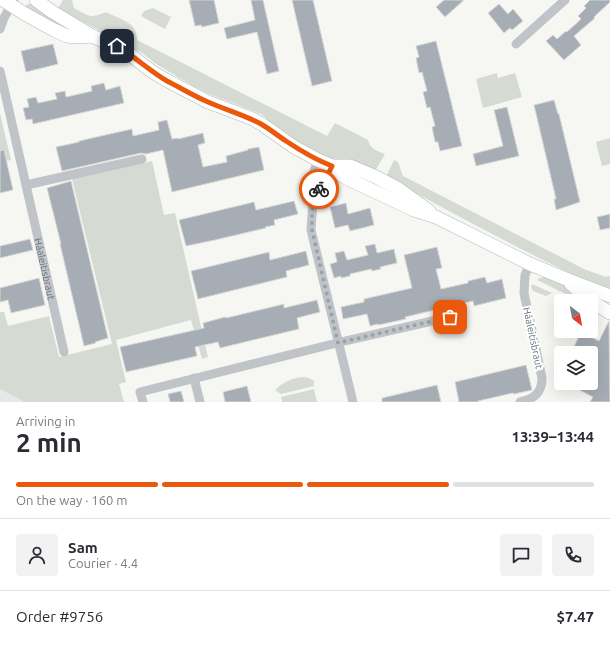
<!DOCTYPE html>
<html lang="en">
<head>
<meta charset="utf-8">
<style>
	body { margin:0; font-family:Ubuntu,sans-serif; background:#f2f2f3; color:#2b2b33; height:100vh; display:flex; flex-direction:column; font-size:15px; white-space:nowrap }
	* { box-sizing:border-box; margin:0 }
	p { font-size:13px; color:#7c7c81 }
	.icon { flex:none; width:22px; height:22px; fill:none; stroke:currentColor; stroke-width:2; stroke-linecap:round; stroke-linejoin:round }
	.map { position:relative; height:402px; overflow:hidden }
	.sheet { display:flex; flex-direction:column; background:#fff; flex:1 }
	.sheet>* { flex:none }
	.needle { width:26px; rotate:149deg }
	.controls { position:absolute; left:554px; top:294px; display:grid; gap:8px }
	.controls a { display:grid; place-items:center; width:44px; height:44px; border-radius:4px; background:#fff; box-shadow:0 4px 16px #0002; font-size:20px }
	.pin { position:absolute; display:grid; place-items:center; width:34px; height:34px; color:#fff; margin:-17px; border-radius:8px; box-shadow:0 2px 6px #0006 }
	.courier { position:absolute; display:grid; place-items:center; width:40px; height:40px; margin:-20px; border:3px solid #ea580c; border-radius:50%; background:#fff; color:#222; box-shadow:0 1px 5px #0007 }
	.overview em { font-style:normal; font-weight:700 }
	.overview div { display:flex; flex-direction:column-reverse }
	.overview { display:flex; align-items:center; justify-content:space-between; height:68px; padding:0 16px }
	h1 { font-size:26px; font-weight:700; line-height:30px }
	.bar { display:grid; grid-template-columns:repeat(4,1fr); gap:6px 4px; align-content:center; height:48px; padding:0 16px }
	.bar i { height:5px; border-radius:3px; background:#e1e1e2 }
	.bar .on { background:#ea580c }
	.bar p { grid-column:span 4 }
	.line { display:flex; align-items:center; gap:10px; padding:0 16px; border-top:1px solid #e1e1e2 }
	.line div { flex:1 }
	.round { display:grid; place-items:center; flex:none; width:42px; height:42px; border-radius:4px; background:#f2f2f3 }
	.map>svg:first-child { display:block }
	.built { fill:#e7e8e7 }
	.green { fill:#d5dbd3 }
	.building { fill:#a6adb4; stroke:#d8d8d6 }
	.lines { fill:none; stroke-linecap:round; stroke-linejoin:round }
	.secondary-casing { stroke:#b2b7bc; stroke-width:14 }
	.street { stroke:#c0c3c7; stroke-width:9 }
	.secondary { stroke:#fff; stroke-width:13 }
	.done { stroke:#99a2aa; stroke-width:4; stroke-dasharray:0 7.2 }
	.route { stroke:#ea580c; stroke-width:5 }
	.labels { text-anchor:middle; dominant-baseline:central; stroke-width:4; stroke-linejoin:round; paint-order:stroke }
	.street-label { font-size:10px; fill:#677483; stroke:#fff }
</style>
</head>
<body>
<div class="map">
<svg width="610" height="402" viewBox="0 0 610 402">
	<rect width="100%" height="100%" fill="#f6f7f3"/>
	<path class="built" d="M0,389L24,402H0Z"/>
	<g class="green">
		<path d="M63,0H72L74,8C89,16 89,19 106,12C113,16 129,21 133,27C136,31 137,36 137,40L327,136L335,123L368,140C370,149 377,151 385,154L374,173L325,158L286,135L261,114L211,95L193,86L156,64L142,53L79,20L58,8Z"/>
		<path d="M28,4H31L44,13L71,29V33L25,6Z"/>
		<path d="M153,8L171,17L165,29L141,16L144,11Z"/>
		<path d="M497,73L498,78L515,73L522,97L483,108L476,79Z"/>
		<path d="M0,113L11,160L0,163Z"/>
		<path d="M610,138V164L602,166L596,142Z"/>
		<path d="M394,160L398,162L403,176L584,269L606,277L610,276V292C533,257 460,217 386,177Z"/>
		<path d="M152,161L164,215L175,213L208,357L202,359L191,320L116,340L126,382L119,384L124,402H24L0,389V312H4L8,326L49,316L59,357L112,344L72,179Z"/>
		<path d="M545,277C560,280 573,292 585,301H580L537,280L539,278Z"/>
		<path d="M532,284L552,293L546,296L533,291L531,287Z"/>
		<path d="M303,377L309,378L314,381V386L281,394L275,390C283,382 292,378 303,377Z"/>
		<path d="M314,389L317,402H282L281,397Z"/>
	</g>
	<g class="building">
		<path d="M189,0H214L219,23L202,27L201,25L195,26Z"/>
		<path d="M251,0H263L279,71L267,74L257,32L227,39L224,28L255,20Z"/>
		<path d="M292,0H313L332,81L312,86Z"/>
		<path d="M444,0H464L445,17L436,7Z"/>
		<path d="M590,0H610V2L594,17L595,18L574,36L581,45L564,60L546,41L553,35L557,39L566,31L567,32L581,19L578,16L586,8L584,6Z"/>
		<path d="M499,4L508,14L513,9L523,21L512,30L510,28L504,33L488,13Z"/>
		<path d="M436,41L462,146L440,151L438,142H435L432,127L435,126L430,107L427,108L423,92L427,91L422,72L419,73L416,58L419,57L416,46Z"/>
		<path d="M53,44L58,64L26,72L21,51Z"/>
		<path d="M104,83L106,90L120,86L124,103L33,124L32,119L26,120L23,108L29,107L27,99L36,97L38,103L57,99L55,93L65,91L66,97L92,91L91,86Z"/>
		<path d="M554,100L558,114H559L580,202L556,210L554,199H556L534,105Z"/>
		<path d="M507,107L519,156L476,166L473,154L503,146L494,110Z"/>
		<path d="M167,120L172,139L178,138V139L203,133L205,143L198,145L203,167L227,162L226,156L248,150V149L259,147L264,170L172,192L163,150L146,154L141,153L62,171L56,147L79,142V141L101,136L132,129L133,136L159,130L158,122Z"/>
		<path d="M4,150L13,190L0,193V151Z"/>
		<path d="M71,181L108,338L95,342L96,343L84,346L60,244H61L47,188Z"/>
		<path d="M294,201L298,214L274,220L275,225L265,227L266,228L215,240L186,246L179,220L254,202L256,210Z"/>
		<path d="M346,203L348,214L370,208L374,225L350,231L348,225L335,228L330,207Z"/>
		<path d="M610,214V228L600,230L597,217Z"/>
		<path d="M30,239L33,250L0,258V246Z"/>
		<path d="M375,244L377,253L394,249L397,263L380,267L381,269L372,271L371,269L350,274V276L341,278V276L334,278L330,264L337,262L335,253L344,251L347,260L368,255L365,246Z"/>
		<path d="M437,247L442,268L436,269L441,289L468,283V281L485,277L487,283L502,279L506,298L474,306L473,301L405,317L406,319L378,325V324L370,326L367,314L343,319L341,307L364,302V299L412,288L404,255Z"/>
		<path d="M306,251L309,265L286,271L287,277L198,299L191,271L269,252L270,260Z"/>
		<path d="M39,278L45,305L11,313L8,300L0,302V288Z"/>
		<path d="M317,300L320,312L297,318L299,329L220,348L218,342L195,347L197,356L126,372L120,347L204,328L203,323L225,317L226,318L284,304V308Z"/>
		<path d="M609,321L610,402H590L593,397L566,383H591V353H571L581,332L599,341Z"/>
		<path d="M526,365L532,390L514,394L513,393L478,401V402H459L455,382Z"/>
		<path d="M437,385L441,402H382V398Z"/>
		<path d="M247,386L251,402H225L223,392Z"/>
		<path d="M181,391L184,402H170L168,394Z"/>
	</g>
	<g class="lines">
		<g class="secondary-casing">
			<g id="secondary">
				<path d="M3,0L25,14L54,30L67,36L77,37L92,36"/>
				<path d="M36,0L51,11L84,31L92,36L117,47L128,53L151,71L166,80L208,102L253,119L263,125L294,147L318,160L332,166L340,174L344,177L414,210L436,217L530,264L566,279L610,296"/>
				<path d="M332,166H350L376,177L397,188L429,211"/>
				<path d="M571,284L591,301"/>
				<path d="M591,301L610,313"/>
			</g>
		</g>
		<g class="street">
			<path d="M0,29L4,18L14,0"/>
			<path d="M516,44L565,0"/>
			<path id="s1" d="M0,71L64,352"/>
			<path d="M318,160L313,174V181L314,195L312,215L311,230L353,402"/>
			<path d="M26,185L142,159"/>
			<path d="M314,195L326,179L332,166"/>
			<path d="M194,378L200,402"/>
			<path d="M143,402L140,392L345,341L450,317"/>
			<path d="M520,402C534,399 542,393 542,378L524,293L525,275L530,264"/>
		</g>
		<use href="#secondary" class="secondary"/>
	</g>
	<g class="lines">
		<path class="done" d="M319,189L314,195L312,215V230L338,343L450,317"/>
		<path class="route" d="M117,46C135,57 150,71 167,81C181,88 194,96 208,102C226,110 245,115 261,124C270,129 278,136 286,141C301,151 316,160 332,166L326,179L319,189"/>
	</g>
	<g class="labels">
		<g class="street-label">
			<text stroke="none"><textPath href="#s1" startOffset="203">Háaleitisbraut</textPath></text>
			<text transform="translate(533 338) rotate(78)">Háaleitisbraut</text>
		</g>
	</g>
</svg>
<div class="controls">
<a><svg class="needle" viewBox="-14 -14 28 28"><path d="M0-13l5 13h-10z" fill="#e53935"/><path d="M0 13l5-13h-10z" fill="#7c7c81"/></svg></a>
<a><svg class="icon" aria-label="layers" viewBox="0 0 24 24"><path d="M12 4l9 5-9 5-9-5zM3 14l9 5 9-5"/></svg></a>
</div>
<div class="pin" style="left:450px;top:317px;background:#ea580c"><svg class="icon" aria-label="bag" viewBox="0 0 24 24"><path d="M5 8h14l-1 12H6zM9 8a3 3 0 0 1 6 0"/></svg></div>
<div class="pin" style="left:117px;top:46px;background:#1f2937"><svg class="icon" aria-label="home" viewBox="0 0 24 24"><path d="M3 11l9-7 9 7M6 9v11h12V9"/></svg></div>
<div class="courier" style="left:319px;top:189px"><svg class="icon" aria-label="bike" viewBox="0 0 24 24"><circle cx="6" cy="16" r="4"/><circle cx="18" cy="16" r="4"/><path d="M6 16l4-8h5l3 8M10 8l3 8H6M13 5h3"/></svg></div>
</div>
<section class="sheet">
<div class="overview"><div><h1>2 min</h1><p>Arriving in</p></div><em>13:39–13:44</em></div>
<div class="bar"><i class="on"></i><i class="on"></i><i class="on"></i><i></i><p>On the way · 160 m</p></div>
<div class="line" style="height:72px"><a class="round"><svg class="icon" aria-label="person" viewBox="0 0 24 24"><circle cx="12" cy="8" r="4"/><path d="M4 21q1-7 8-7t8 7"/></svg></a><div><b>Sam</b><p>Courier · 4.4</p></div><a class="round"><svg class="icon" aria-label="chat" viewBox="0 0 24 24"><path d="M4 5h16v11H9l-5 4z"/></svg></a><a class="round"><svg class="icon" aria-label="phone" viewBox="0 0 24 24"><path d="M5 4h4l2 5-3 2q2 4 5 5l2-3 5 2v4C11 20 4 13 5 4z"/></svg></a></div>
<div class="line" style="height:52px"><div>Order #9756</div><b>$7.47</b></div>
</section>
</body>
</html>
